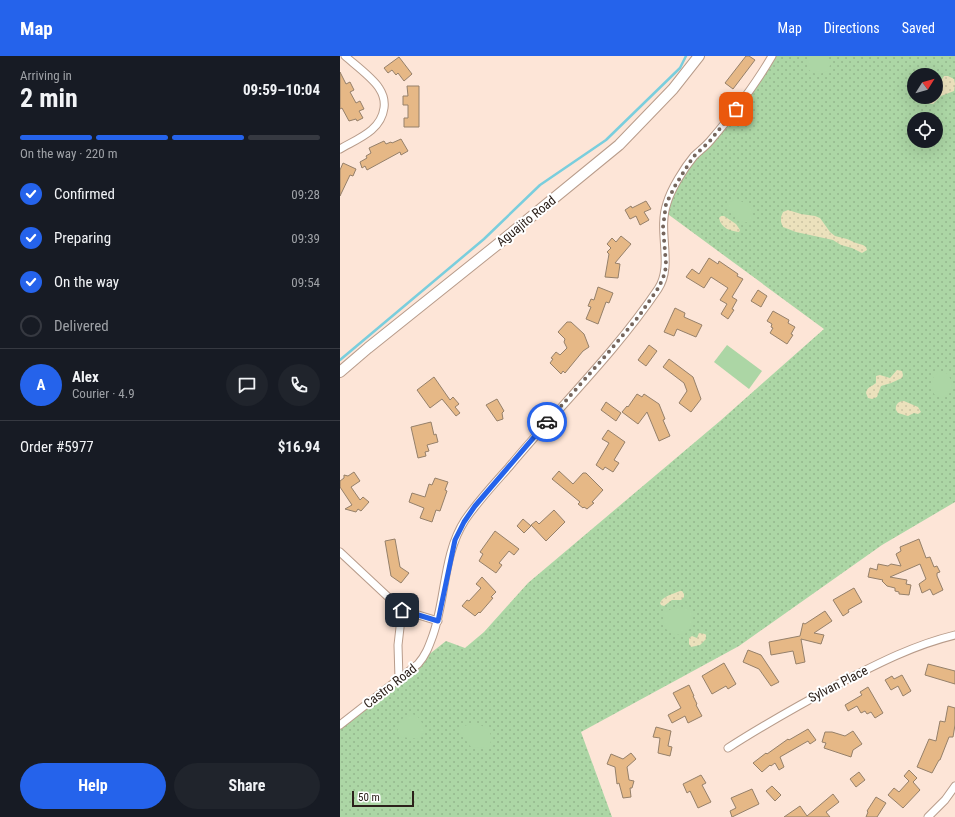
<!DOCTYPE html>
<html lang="en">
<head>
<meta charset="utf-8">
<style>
	body { margin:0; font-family:"Roboto Condensed",sans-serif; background:#20242c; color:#f1f3f6; height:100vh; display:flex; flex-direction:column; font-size:15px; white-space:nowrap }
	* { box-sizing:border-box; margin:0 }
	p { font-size:13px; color:#9ea1a6 }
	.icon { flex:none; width:22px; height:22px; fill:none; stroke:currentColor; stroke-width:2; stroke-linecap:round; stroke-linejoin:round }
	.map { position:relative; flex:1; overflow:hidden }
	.panel { display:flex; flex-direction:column; background:#171b24; width:340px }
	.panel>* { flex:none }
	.needle { width:26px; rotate:53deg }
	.fabs { position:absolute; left:567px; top:12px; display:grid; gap:8px }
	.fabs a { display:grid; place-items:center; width:36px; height:36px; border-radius:50%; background:#171b24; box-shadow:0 4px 16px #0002; font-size:20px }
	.scale { position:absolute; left:12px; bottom:10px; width:62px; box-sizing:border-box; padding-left:4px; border:2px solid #2c211b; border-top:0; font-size:11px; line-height:14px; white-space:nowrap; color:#2c211b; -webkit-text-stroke:3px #fff; paint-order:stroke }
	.pin { position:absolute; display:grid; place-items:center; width:34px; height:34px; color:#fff; margin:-17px; border-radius:8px; box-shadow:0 2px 6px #0006 }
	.courier { position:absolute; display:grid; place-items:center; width:40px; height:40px; margin:-20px; border:3px solid #2563eb; border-radius:50%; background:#fff; color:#222; box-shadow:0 1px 5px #0007 }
	.overview em { font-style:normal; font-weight:700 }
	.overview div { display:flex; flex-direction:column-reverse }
	.overview { display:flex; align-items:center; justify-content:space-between; height:68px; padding:0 20px }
	h1 { font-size:26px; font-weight:700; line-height:30px }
	.bar { display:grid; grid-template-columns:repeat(4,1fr); gap:6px 4px; align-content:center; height:48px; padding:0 20px }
	.bar i { height:5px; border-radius:3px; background:#363941 }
	.bar .current { background:#2563eb }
	.bar p { grid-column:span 4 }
	.line { display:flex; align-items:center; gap:10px; padding:0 20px; border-top:1px solid #363941 }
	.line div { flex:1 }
	.round { display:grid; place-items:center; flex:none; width:42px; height:42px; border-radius:21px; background:#20242c }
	ol { padding:0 20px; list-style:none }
	li { display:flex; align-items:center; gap:12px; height:44px }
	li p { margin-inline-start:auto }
	li .icon { padding:4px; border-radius:50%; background:#2563eb; color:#fff; stroke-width:4 }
	li:last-child { color:#9ea1a6 }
	li i { width:22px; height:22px; border:2px solid #363941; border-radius:50% }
	.button { display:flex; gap:8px; margin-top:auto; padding:8px 20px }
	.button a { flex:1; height:46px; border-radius:24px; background:#2563eb; color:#fff; font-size:16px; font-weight:700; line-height:46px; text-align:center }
	.button a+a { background:#20242c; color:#f1f3f6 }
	header { display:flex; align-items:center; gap:24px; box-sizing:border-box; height:56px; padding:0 20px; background:#2563eb; color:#fff }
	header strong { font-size:19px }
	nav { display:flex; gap:22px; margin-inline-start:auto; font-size:14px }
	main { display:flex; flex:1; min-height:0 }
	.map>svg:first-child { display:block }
	.grass { fill:url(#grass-dots); fill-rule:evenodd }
	.sand { fill:url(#sand-dots) }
	.pitch { fill:#acd6a5 }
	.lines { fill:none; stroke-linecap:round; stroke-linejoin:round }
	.stream { stroke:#7acedd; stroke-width:2.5 }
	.building { fill:#e6b886; stroke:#95806a }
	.street-casing { stroke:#b89c8b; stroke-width:9 }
	.secondary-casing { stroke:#b89c8b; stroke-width:12 }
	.street { stroke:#fff; stroke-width:7 }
	.secondary { stroke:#fff; stroke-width:10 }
	.done { stroke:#75665d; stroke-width:4; stroke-dasharray:0 7.2 }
	.route { stroke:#2563eb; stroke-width:5 }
	.labels { text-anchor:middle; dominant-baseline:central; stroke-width:4; stroke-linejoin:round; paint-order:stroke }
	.street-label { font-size:13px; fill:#2c211b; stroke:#fff }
</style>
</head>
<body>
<header>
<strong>Map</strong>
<nav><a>Map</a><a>Directions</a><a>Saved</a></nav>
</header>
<main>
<section class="panel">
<div class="overview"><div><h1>2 min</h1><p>Arriving in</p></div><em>09:59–10:04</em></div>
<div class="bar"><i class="current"></i><i class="current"></i><i class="current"></i><i></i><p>On the way · 220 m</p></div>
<ol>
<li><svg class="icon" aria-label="check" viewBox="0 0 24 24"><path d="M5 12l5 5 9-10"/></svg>Confirmed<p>09:28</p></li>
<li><svg class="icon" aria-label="check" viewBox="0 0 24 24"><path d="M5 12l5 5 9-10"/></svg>Preparing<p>09:39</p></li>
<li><svg class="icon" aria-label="check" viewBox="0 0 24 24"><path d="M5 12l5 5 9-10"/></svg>On the way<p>09:54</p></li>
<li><i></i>Delivered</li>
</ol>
<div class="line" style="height:72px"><b class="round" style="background:#2563eb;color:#fff">A</b><div><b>Alex</b><p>Courier · 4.9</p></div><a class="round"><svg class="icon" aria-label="chat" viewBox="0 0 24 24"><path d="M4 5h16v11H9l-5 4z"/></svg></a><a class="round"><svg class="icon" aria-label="phone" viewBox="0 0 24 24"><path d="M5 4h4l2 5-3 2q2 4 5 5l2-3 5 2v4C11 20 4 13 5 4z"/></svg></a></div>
<div class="line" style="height:52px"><div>Order #5977</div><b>$16.94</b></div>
<div class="button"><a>Help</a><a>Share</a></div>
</section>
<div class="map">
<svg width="615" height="761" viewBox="0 0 615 761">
	<defs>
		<pattern id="grass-dots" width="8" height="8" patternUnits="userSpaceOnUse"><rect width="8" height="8" fill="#acd6a5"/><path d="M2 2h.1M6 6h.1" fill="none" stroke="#94b78d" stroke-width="1.8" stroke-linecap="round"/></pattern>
		<pattern id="sand-dots" width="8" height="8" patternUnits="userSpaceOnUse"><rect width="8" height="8" fill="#ebe1bc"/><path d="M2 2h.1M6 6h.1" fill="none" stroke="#cac1a1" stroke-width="1.8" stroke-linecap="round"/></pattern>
	</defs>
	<rect width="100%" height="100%" fill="#fde5d7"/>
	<path class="grass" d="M432,0H615V446L542,489L399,590L241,676L272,761H0V669L106,585L125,592L144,576L188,527L380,365L484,273L325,156L335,130L369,86ZM574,19H596V41H574ZM574,63H596V85H574Z"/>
	<g class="sand">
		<path d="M604,20H608L614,23L615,28L614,35L601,40L593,48L586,47L585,43L587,41H596V33Z"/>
		<path d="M448,154L461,158L475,160L480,162L490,176L495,180L507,183L516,187L523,189L526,191L527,194L522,197L512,192L501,189L493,184L456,176L443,171L441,166V161L443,156Z"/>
		<path d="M381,160H384L396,168L400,174L399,176C390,175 381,172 379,162Z"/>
		<path d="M557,314L562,315L563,319L562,322L551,327L541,330L537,341L532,343L528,342L526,337C527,331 531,331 536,327V320L540,319L550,322Z"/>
		<path d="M564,345L578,351L581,356L578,358L574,357L568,360L558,357L556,354C555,349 558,345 564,345Z"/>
		<path d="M340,535H342L344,538V541L341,544H332L324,550L321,549L320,547C323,540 333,538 340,535Z"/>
		<path d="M359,577L365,578L366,579V583L360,589L351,591L349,588V582L352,580L357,582Z"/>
	</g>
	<g class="pitch">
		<path d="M468,0H488L490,9L489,13C478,24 462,15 468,0Z"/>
		<path d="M396,144C417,148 417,169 404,166C401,166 399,163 396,161C391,157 388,156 386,150L389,146Z"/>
		<path d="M387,289L422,315L409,333L374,306Z"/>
		<path d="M604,315C615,322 615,344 598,341L594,338L592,323L598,316Z"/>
		<path d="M344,551L351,555C355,563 352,571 346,577C331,583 320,572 324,557L331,553Z"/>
		<path d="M71,658C80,659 83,668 84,676L80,683L61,681L57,676L62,663Z"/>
		<path d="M132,668C146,668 157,678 148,692L131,691L121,678L120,676C121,670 126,669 132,668Z"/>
	</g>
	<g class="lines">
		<path class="stream" d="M0,304L144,183L200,129L266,84L340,12L346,0"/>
	</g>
	<g class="building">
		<path d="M406,0H409L415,4L393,33L385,27Z"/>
		<path d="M59,1L72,18L64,25L58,17L56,19L52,14L48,17L44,12Z"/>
		<path d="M0,16L6,28L10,26L14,34L10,36L16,47L20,45L24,53L19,55L23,62L17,65L16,63L9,65L2,52L0,53Z"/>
		<path d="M67,30H79V71H64V62H68V49H63V40H68Z"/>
		<path d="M61,83L68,95L61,99L60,96L27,114L25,110L22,112L20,106L27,102L26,100L31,97L29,92L44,85L46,88L51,86L52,87Z"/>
		<path d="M3,107L16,113L13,120L10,119L0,140V114Z"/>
		<path d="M306,145L311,153L304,156L309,164L300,169L296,160L290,163L285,154L291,150L292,152Z"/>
		<path d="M281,180L291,188L275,207L280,208L278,222L265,221L269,198L267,196L271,192L267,188L272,182L276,186Z"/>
		<path d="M369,202L378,208L379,205L398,218L397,220L403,223L392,241L397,244L392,253L394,254L388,263L381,258L387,248L380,244L388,232L371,221L364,232L346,221L352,213L359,218Z"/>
		<path d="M258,231L273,237L269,247L266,246L258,268L246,263L251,251L248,250L251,243L254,244Z"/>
		<path d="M418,234L427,240L421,251L411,245Z"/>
		<path d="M335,252L345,257L344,261L362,269L356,281L337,273L334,280L324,276Z"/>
		<path d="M433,255L449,264L448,267L455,271L451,278L453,279L447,288L430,277L433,272L431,271L432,268L427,265Z"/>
		<path d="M227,266H231L244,278L249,291L243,295L225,317L223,315L221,318L210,307L213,303L211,302L216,296L220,299L227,292L224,286L225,283L218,276Z"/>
		<path d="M309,289L317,295L306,310L298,304Z"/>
		<path d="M329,303L353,321L361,343L351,356L339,347L347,335L344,327L323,311Z"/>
		<path d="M94,321L110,344L113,341L119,348L115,351L120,357L116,360L102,343L90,352L77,334Z"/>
		<path d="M297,338L302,341L304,338L319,348L325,363L323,364L330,380L319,385L307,356L298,368L282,356L287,350L288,351Z"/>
		<path d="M157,343L164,355L162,357L163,363L157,365L146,349Z"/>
		<path d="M266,346L281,357L276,365L261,354Z"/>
		<path d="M91,366L94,379L96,378L98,386L87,389L89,395L85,396L86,400L78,402L71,371Z"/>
		<path d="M268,374L285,386L274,404L279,407L273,416L265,411L263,414L256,409L269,387L262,383Z"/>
		<path d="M219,415L233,428L243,417H246L263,434L252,446L254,447L247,453L244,451L243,452L238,448L240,446L212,423Z"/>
		<path d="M14,416L20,425L11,431L20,444L23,441L29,446L21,455L18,453L16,456L5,453L12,449L0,431V425L4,422V419L8,420Z"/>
		<path d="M95,422L108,426L105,434L107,435L100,455L96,454L92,466L80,462L84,452L69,446L72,437L85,441L89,428L92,429Z"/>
		<path d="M214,454L225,466L206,485L191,469L196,465L199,468Z"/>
		<path d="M183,463L191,470L184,477L177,470Z"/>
		<path d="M155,475L179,493L174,499L169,495L159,507L162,509L156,517L139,505L143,498L140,496Z"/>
		<path d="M55,483L60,511L69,517L61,527L51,520L45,485Z"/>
		<path d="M579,483L586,502L590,501L594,511L597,510L600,516L597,517V520L603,534L593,539L590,533L582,537L579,528L586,523L580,508L550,521L567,524L566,528L571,529L569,539L559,538V536L555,535V532L547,530L542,525L543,524L528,521L530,512L537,514L538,508L548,510L551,508L561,510L556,498L561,495L560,491Z"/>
		<path d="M142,521L156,536L151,541L153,542L140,557L139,556L135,560L122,550L127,544L129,545L141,532L136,528Z"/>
		<path d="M514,532L522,546L508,554L509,556L503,560L493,544Z"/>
		<path d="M485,555L492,565L474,577L484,579L481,588L461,583L465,606L456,608L453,595L431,599L429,586L460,580L463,567L465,568Z"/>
		<path d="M408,594L421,599L439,626L431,630L419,613L403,606Z"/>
		<path d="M384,607L396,628L388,633L386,630L372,638L362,620Z"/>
		<path d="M588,608L615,615V628L585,619Z"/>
		<path d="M562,619L571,635L563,640L558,630L551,634L545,624L552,620L554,623Z"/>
		<path d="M349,629L354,640H353L357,648L356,649L362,660L348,667L345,660L332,667L328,659L341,652L333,637Z"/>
		<path d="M528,631L543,657L535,662L531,656L527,658L525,655L521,657L517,650L508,655L505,649L522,639L520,636Z"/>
		<path d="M608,650L615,652V669L613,681H609L600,704H599L592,717L577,711L589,683L596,685L600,665L605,666Z"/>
		<path d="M316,671L331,675L328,690L332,691L330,700L318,697L320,682L313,681Z"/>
		<path d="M468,673L476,684L470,688L468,685L440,701L444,711L439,714L435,707L431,710L430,709L422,716L413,707L426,697L427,698L448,683L449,684Z"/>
		<path d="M513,675L522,688L513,694L511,701L484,692L486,687L482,686L485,676H492L505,680Z"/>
		<path d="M291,697L296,703L287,711L289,724L294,725L292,732H290L291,741L283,742L279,727L277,728L275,711L267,708L271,698L283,703Z"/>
		<path d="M569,714L577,722L573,726L580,734L563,752L548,739L554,732L559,736L569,725L564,720Z"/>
		<path d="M519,716L525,724L516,731L510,723Z"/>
		<path d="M361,719L366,727L362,729L371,746L358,752L350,735L347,737L343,728Z"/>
		<path d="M432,730L441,739L435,745L426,735Z"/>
		<path d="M412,733L419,748L392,761L390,755L396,752L391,742Z"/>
		<path d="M493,738L499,746L486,756L490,761H444L460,750L467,760Z"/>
		<path d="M536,741L546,747L537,761H526L528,756L527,755Z"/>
	</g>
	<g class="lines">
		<g class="street-casing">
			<g id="street">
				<path d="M0,93C17,83 41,75 44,52C45,45 43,38 39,32C33,22 14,8 5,0"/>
				<path d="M0,496L62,554L98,565"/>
				<path d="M59,623L58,589L62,554"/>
				<path d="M0,669L78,608C86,599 89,590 93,579C106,542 103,498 125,464C138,445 154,428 169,411C218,352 275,297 318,233C334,209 317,176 327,147C331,133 344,112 354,100C359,95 365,91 370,85C393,58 414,31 432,0"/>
				<path d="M388,692C425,668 463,647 502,626C539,607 574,589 615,579"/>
				<path d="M588,761L605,744L615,730"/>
			</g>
		</g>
		<g class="secondary-casing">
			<path id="secondary" d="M0,316L28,292L158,188L279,89L333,33L359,0"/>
		</g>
		<use href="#street" class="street"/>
		<use href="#secondary" class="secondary"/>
	</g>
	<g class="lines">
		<path class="done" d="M207,366L268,297L299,260L319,231L325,217L326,208L323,171L326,148L335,130L353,101L369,86L396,53"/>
		<path class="route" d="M62,554L98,565L115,484L124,466L135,450L207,366"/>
	</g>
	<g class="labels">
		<g class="street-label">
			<text transform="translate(186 165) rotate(-39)">Aguajito Road</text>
			<text transform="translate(498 628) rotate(-27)">Sylvan Place</text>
			<text transform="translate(50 630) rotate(-38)">Castro Road</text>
		</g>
	</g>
</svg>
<div class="fabs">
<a><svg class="needle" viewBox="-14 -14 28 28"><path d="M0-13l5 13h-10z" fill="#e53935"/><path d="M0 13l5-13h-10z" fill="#9ea1a6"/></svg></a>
<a><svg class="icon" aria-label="locate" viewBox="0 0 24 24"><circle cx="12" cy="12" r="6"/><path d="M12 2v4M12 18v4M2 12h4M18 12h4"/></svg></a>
</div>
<div class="scale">50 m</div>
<div class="pin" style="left:396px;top:53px;background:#ea580c"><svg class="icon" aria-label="bag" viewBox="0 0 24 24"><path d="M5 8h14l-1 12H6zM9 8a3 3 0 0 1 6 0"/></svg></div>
<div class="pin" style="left:62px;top:554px;background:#1f2937"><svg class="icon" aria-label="home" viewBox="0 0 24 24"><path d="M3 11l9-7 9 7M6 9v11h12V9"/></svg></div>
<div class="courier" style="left:207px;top:366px"><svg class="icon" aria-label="car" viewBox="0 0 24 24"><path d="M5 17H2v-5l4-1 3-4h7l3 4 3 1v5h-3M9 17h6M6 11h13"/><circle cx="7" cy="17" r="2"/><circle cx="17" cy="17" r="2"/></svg></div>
</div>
</main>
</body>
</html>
